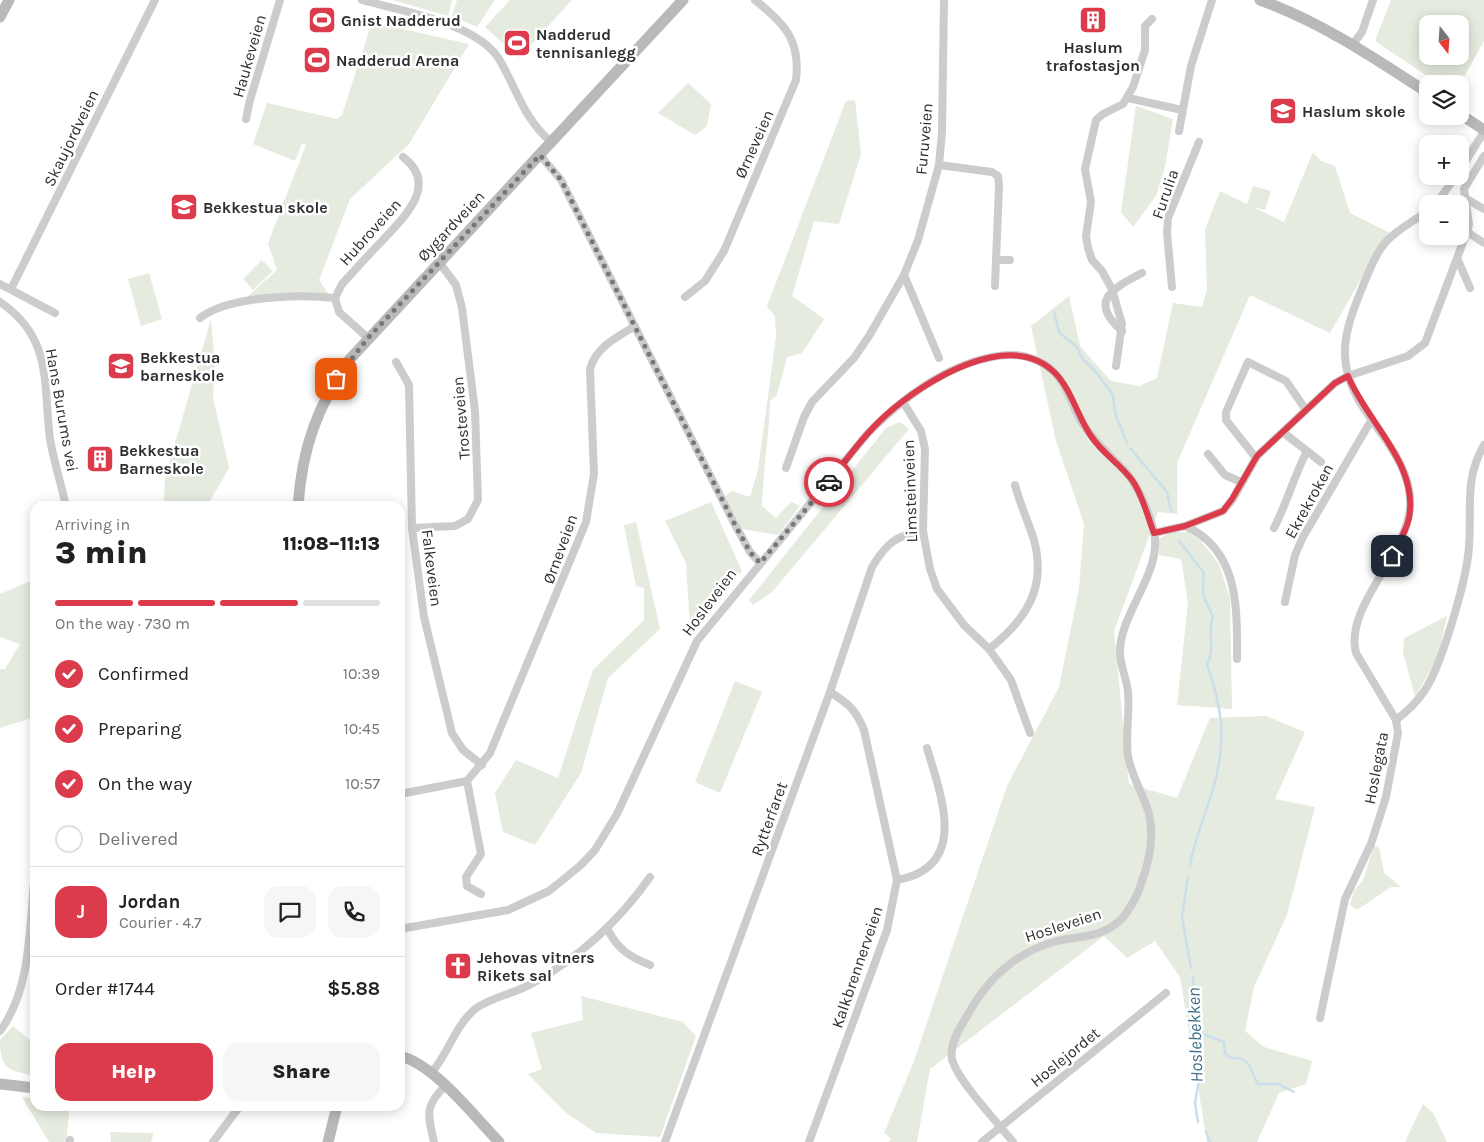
<!DOCTYPE html>
<html lang="en">
<head>
<meta charset="utf-8">
<style>
	body { margin:0; font-family:Karla,sans-serif; background:#f6f6f6; color:#222; height:100vh; display:flex; flex-direction:column; font-size:19px; white-space:nowrap }
	* { box-sizing:border-box; margin:0 }
	p { font-size:16px; color:#767676 }
	.icon { flex:none; width:28px; height:28px; fill:none; stroke:currentColor; stroke-width:2; stroke-linecap:round; stroke-linejoin:round }
	.map { position:relative; flex:1; overflow:hidden }
	.side { position:absolute; left:30px; top:501px; width:375px; height:610px; display:flex; flex-direction:column; background:#fff; border-radius:15px; box-shadow:0 2px 12px #0003 }
	.side>* { flex:none }
	.needle { width:32px; rotate:163deg }
	.tools { position:absolute; left:1419px; top:15px; display:grid; gap:10px }
	.tools a { display:grid; place-items:center; width:50px; height:50px; border-radius:10px; background:#fff; box-shadow:0 2px 12px #0003; font-size:25px }
	.pin { position:absolute; display:grid; place-items:center; width:42px; height:42px; color:#fff; margin:-21px; border-radius:10px; box-shadow:0 2px 8px #0006 }
	.courier { position:absolute; display:grid; place-items:center; width:50px; height:50px; margin:-25px; border:4px solid #dc3b4c; border-radius:50%; background:#fff; color:#222; box-shadow:0 1px 6px #0007 }
	.head em { font-style:normal; font-weight:800 }
	.head div { display:flex; flex-direction:column-reverse }
	.head { display:flex; align-items:center; justify-content:space-between; height:85px; padding:0 25px }
	h1 { font-size:32px; font-weight:800; line-height:38px }
	.bar { display:grid; grid-template-columns:repeat(4,1fr); gap:8px 5px; align-content:center; height:60px; padding:0 25px }
	.bar i { height:6px; border-radius:4px; background:#e0e0e0 }
	.bar .on { background:#dc3b4c }
	.bar p { grid-column:span 4 }
	.line { display:flex; align-items:center; gap:12px; padding:0 25px; border-top:1px solid #e0e0e0 }
	.line div { flex:1 }
	.round { display:grid; place-items:center; flex:none; width:52px; height:52px; border-radius:15px; background:#f6f6f6 }
	ol { padding:0 25px; list-style:none }
	li { display:flex; align-items:center; gap:15px; height:55px }
	li p { margin-inline-start:auto }
	li .icon { padding:5px; border-radius:50%; background:#dc3b4c; color:#fff; stroke-width:4 }
	li:last-child { color:#767676 }
	li i { width:28px; height:28px; border:2px solid #e0e0e0; border-radius:50% }
	.action { display:flex; gap:10px; margin-top:auto; padding:10px 25px }
	.action a { flex:1; height:58px; border-radius:15px; background:#dc3b4c; color:#fff; font-size:20px; font-weight:800; line-height:58px; text-align:center }
	.action a+a { background:#f6f6f6; color:#222 }
	.map>svg:first-child { display:block }
	.green { fill:#e5ebde; fill-rule:evenodd }
	.lines { fill:none; stroke-linecap:round; stroke-linejoin:round }
	.stream { stroke:#cbdfea; stroke-width:2.5 }
	.street { stroke:#ccc; stroke-width:8 }
	.secondary { stroke:#b9b9b9; stroke-width:11 }
	.done { stroke:#787878; stroke-width:5; stroke-dasharray:0 9 }
	.route { stroke:#dc3b4c; stroke-width:6 }
	.labels { text-anchor:middle; dominant-baseline:central; stroke-width:5; stroke-linejoin:round; paint-order:stroke }
	.poi-label { font-size:16px; font-weight:bold; fill:#2f2f2f; stroke:#fff; text-anchor:start }
	.street-label { font-size:16px; fill:#2f2f2f; stroke:#fff }
	.water-label { font-size:18px; font-style:italic; fill:#41728d; stroke:#fff }
</style>
</head>
<body>
<div class="map">
<svg width="1484" height="1142" viewBox="0 0 1484 1142">
	<rect width="100%" height="100%" fill="#fff"/>
	<g class="green">
		<path d="M393,0H452L448,16Z"/>
		<path d="M457,0H495L477,27L452,16Z"/>
		<path d="M510,0H572L519,58L485,27Z"/>
		<path d="M1391,0H1484V41L1460,84H1439L1375,41ZM1428,24H1460V56H1428Z"/>
		<path d="M372,22L469,44L409,144L350,199L319,280L329,295H261L246,298L277,270L268,243L306,145L302,143L295,161L253,144L267,103L337,119L342,115Z"/>
		<path d="M688,83L711,104L707,126L695,135L658,113Z"/>
		<path d="M855,100L861,154L839,224L814,221L792,296L824,319L802,353L787,357L777,395L770,401C769,437 763,470 762,506L776,518L791,502L800,506L778,535L742,529L725,496L732,491L750,497L758,470L776,336L775,316L767,306L846,101Z"/>
		<path d="M1136,106L1173,119L1165,167L1156,196L1133,227L1121,212Z"/>
		<path d="M1313,152L1321,161L1335,166L1350,213L1394,235L1377,251L1330,333L1250,295L1177,463V514L1158,512L1114,631L1129,784L1177,798L1210,718L1266,716L1305,732L1275,799L1315,807L1287,915L1254,987L1245,1031L1264,1047L1312,1061L1306,1084L1279,1093L1257,1142H1207L1180,977L1155,941L1127,958L1104,936L930,1069L917,1142H889L891,1138L884,1133L914,1061L1007,786L1059,687L1079,589L1084,524L1056,441L1031,326L1069,296L1080,346L1111,381L1139,386L1157,378L1173,303L1202,307L1207,289L1205,229L1220,191L1247,204L1253,186L1271,191L1265,210L1253,207L1284,222Z"/>
		<path d="M262,260L273,271L253,290L243,279Z"/>
		<path d="M149,273L162,319L141,326L128,279Z"/>
		<path d="M211,319L215,365L213,397L229,468L207,506H164L165,478Z"/>
		<path d="M900,422L909,429L772,592L753,605L749,600L886,428Z"/>
		<path d="M711,502L742,571L694,634L690,627L686,563L665,521Z"/>
		<path d="M636,522L660,629L608,678L581,773L535,845L503,832L495,793L516,760L558,778L593,670L644,620V588L636,586L624,525Z"/>
		<path d="M1171,532H1188L1200,540L1219,564L1230,598L1232,709L1177,705L1188,603L1181,559L1159,555V539Z"/>
		<path d="M35,579V717L0,728V669H5L20,644L0,637V594Z"/>
		<path d="M1447,616L1438,657L1415,697L1403,652L1404,638Z"/>
		<path d="M735,681L762,692L720,793L695,782Z"/>
		<path d="M1374,846L1379,847L1384,873L1401,887H1391L1357,910L1350,905L1354,891L1363,880Z"/>
		<path d="M581,996L683,1022L696,1036L660,1137L596,1133L565,1112L528,1074L542,1069L531,1033L583,1020Z"/>
		<path d="M13,1026L35,1044V1076C8,1070 0,1070 0,1040Z"/>
		<path d="M22,1097L35,1098V1106H70L66,1142H49Z"/>
		<path d="M1423,1104L1433,1113L1447,1142H1405Z"/>
		<path d="M110,1132L154,1133L151,1142H111Z"/>
	</g>
	<g class="lines">
		<g class="stream">
			<path d="M1054,312L1059,332L1077,347L1082,358L1096,372L1113,395L1115,413L1127,443"/>
			<path d="M1130,448L1167,492L1171,511"/>
			<path d="M1179,541L1204,573C1201,593 1204,599 1213,616C1207,633 1216,649 1207,664C1223,712 1227,740 1213,789C1206,815 1194,839 1190,866"/>
			<path d="M1188,877L1182,917L1191,968"/>
			<path d="M1193,977L1196,1007L1194,1040L1200,1074L1195,1103L1198,1122"/>
			<path d="M1200,1033L1224,1042L1225,1053L1231,1058C1252,1057 1249,1070 1258,1084H1278L1294,1092"/>
			<path d="M1206,1132L1210,1142"/>
		</g>
		<g class="street">
			<path d="M362,0C401,11 477,23 499,59C517,89 523,118 551,142"/>
			<path d="M1353,44L1362,32L1373,0"/>
			<path d="M1128,98L1182,110"/>
			<path d="M246,119L250,100L280,0"/>
			<path d="M1179,131L1191,66L1212,0"/>
			<path d="M540,155L561,180L733,521L750,552L760,563"/>
			<path d="M939,165L992,172L998,176L999,186L995,286"/>
			<path d="M1460,170L1484,132"/>
			<path d="M1465,198L1484,209"/>
			<path d="M1436,204L1456,176"/>
			<path d="M1467,232L1484,243"/>
			<path d="M996,260H1010"/>
			<path d="M1458,260L1470,288"/>
			<path d="M904,275L939,358"/>
			<path d="M0,284L55,313"/>
			<path d="M1172,287L1167,233L1168,218L1199,142"/>
			<path d="M11,289L155,0"/>
			<path d="M685,297L705,281L724,251L796,80C801,40 784,23 755,0"/>
			<path d="M335,298L342,284C355,270 368,255 382,241C403,218 440,185 403,157"/>
			<path d="M0,302C53,338 43,383 50,439C54,462 61,484 66,506"/>
			<path d="M200,318C228,296 300,294 335,298L339,312L368,338"/>
			<path d="M1122,331C1087,300 1114,288 1142,273"/>
			<path d="M396,362L409,385L412,528L424,617L452,733L463,750L482,765"/>
			<path d="M1116,366L1122,324L1112,289L1102,271L1092,260L1088,248L1086,236L1091,202L1085,169L1096,120L1103,114L1123,104L1133,87L1145,50V26L1152,19"/>
			<path d="M903,402L921,431L925,449L923,531L930,569L937,589L964,625L989,649L1011,680L1030,733"/>
			<path d="M1284,433L1321,462"/>
			<path d="M1208,454L1225,475L1241,482"/>
			<path d="M1256,458L1226,420V412L1248,362L1286,381L1306,410"/>
			<path d="M786,468L804,417L812,402L854,358L869,336L904,275L918,240L939,165L942,132L944,0"/>
			<path d="M1185,526L1223,511L1233,499L1257,456L1335,383L1348,376L1408,356L1425,343L1468,229L1469,224L1464,189L1484,156"/>
			<path d="M412,528L455,526L468,519L478,500L475,411L462,308L456,285L439,262"/>
			<path d="M1274,528C1287,503 1294,476 1307,451"/>
			<path d="M1154,533L1185,526C1240,550 1237,610 1237,659"/>
			<path d="M1285,602L1295,555L1303,537L1372,419"/>
			<path d="M989,649C1026,620 1047,588 1034,540C1028,521 1020,504 1015,485"/>
			<path d="M1396,720L1356,653C1344,607 1407,555 1410,507C1413,465 1377,432 1358,399C1334,357 1347,325 1364,283C1370,270 1375,254 1385,243C1396,230 1414,221 1428,211"/>
			<path d="M467,781L481,854L466,877L467,886L481,894"/>
			<path d="M400,794L467,781L490,753L586,522L594,474L590,369C596,347 617,337 635,326"/>
			<path d="M897,880C970,867 941,796 927,748"/>
			<path d="M607,928C617,949 630,957 650,965"/>
			<path d="M400,929L508,910L549,891L581,865L595,850L617,814L697,641L868,433C905,396 953,359 1007,355C1024,354 1042,360 1054,372C1068,386 1072,407 1082,423C1094,441 1109,454 1124,470C1137,484 1150,513 1154,532C1163,572 1119,614 1120,653C1120,666 1127,679 1128,692C1130,714 1125,735 1128,756C1131,773 1140,789 1146,805C1155,827 1151,856 1143,878C1138,895 1128,916 1113,926C1097,937 1075,937 1057,941C1015,952 987,979 967,1016C960,1027 949,1045 952,1059C957,1080 998,1123 1013,1142"/>
			<path d="M1320,1018L1345,899L1371,844L1386,797L1398,733L1396,720C1408,711 1417,702 1425,690C1442,664 1468,576 1469,545C1472,507 1464,480 1484,445"/>
			<path d="M0,1031C32,989 29,924 35,873"/>
			<path d="M432,1072C449,1052 455,1026 475,1009C491,997 514,994 531,984C578,959 620,920 650,877"/>
			<path d="M70,1140V1142"/>
			<path d="M213,1142L240,1106"/>
			<path d="M434,1142C428,1115 424,1107 445,1086"/>
			<path d="M665,1142L830,692L872,567C886,544 896,535 923,531"/>
			<path d="M809,1142L887,930L897,880L864,730C856,710 849,704 830,692"/>
			<path d="M982,1142L1166,993"/>
		</g>
		<g class="secondary">
			<path d="M1260,0C1321,22 1373,57 1428,93"/>
			<path d="M0,17L9,0"/>
			<path d="M1460,114L1484,130"/>
			<path d="M298,506C302,449 317,406 350,359L683,0"/>
			<path d="M400,1056C434,1064 474,1116 499,1142"/>
			<path d="M0,1084L35,1088"/>
			<path d="M328,1142L337,1106"/>
		</g>
	</g>
	<g class="lines">
		<path class="done" d="M336,379L368,338L540,155L561,180L733,521L750,552L760,563L829,482"/>
		<path class="route" d="M829,482C847,459 864,435 886,415C923,382 1009,327 1055,373C1071,389 1078,417 1091,436C1102,453 1120,464 1132,480C1143,495 1147,516 1154,533L1185,526L1223,511L1232,499L1257,456L1335,383L1348,376C1367,422 1419,464 1409,518C1406,532 1398,544 1392,556"/>
	</g>
	<defs>
		<g id="stadium-square" transform="scale(1.4375)"><rect x="-9" y="-9" width="18" height="18" rx="4" fill="#dc3b4c" stroke="#fff"/><path d="M0-5a6.5 5 0 1 0 0 10a6.5 5 0 1 0 0-10ZM-3.5-1.8h7v3.6h-7Z" fill="#fff"/></g>
		<g id="building-square" transform="scale(1.4375)"><rect x="-9" y="-9" width="18" height="18" rx="4" fill="#dc3b4c" stroke="#fff"/><path d="M-4-6H4V6H1V3H-1V6H-4ZM-2.5-4.3h1.7v1.8h-1.7ZM.8-4.3h1.7v1.8H.8ZM-2.5-1h1.7V.8h-1.7ZM.8-1h1.7V.8H.8Z" fill="#fff"/></g>
		<g id="school-square" transform="scale(1.4375)"><rect x="-9" y="-9" width="18" height="18" rx="4" fill="#dc3b4c" stroke="#fff"/><path d="M0-5L7-2L0 1L-7-2ZM-4 1L0 2.5L4 1V4Q0 6-4 4Z" fill="#fff"/></g>
		<g id="church-square" transform="scale(1.4375)"><rect x="-9" y="-9" width="18" height="18" rx="4" fill="#dc3b4c" stroke="#fff"/><path d="M-1.2-6h2.4v3.5h3.3v2.4h-3.3V6h-2.4V-.1h-3.3v-2.4h3.3Z" fill="#fff"/></g>
	</defs>
	<g fill-rule="evenodd">
		<use href="#stadium-square" x="322" y="20"/>
		<use href="#building-square" x="1093" y="20"/>
		<use href="#stadium-square" x="517" y="43"/>
		<use href="#stadium-square" x="317" y="60"/>
		<use href="#school-square" x="1283" y="111"/>
		<use href="#school-square" x="184" y="207"/>
		<use href="#school-square" x="121" y="366"/>
		<use href="#building-square" x="100" y="459"/>
		<use href="#church-square" x="458" y="966"/>
	</g>
	<g class="labels">
		<g class="poi-label">
			<text x="341" y="20">Gnist Nadderud</text>
			<text x="536" y="34">Nadderud<tspan x="536" dy="18">tennisanlegg</tspan></text>
			<text x="1093" y="47" text-anchor="middle">Haslum<tspan x="1093" dy="18">trafostasjon</tspan></text>
			<text x="336" y="60">Nadderud Arena</text>
			<text x="1302" y="111">Haslum skole</text>
			<text x="203" y="207">Bekkestua skole</text>
			<text x="140" y="357">Bekkestua<tspan x="140" dy="18">barneskole</tspan></text>
			<text x="119" y="450">Bekkestua<tspan x="119" dy="18">Barneskole</tspan></text>
			<text x="477" y="957">Jehovas vitners<tspan x="477" dy="18">Rikets sal</tspan></text>
		</g>
		<g class="street-label">
			<text transform="translate(249 56) rotate(-74)">Haukeveien</text>
			<text transform="translate(71 138) rotate(-64)">Skaujordveien</text>
			<text transform="translate(924 139) rotate(-85)">Furuveien</text>
			<text transform="translate(754 144) rotate(-66)">Ørneveien</text>
			<text transform="translate(1165 194) rotate(-71)">Furulia</text>
			<text transform="translate(451 226) rotate(-47)">Øygardveien</text>
			<text transform="translate(370 232) rotate(-48)">Hubroveien</text>
			<text transform="translate(62 410) rotate(80)">Hans Burums vei</text>
			<text transform="translate(461 418) rotate(-95)">Trosteveien</text>
			<text transform="translate(910 491) rotate(-92)">Limsteinveien</text>
			<text transform="translate(1309 501) rotate(-61)">Ekrekroken</text>
			<text transform="translate(560 549) rotate(-70)">Ørneveien</text>
			<text transform="translate(432 568) rotate(83)">Falkeveien</text>
			<text transform="translate(709 602) rotate(-53)">Hosleveien</text>
			<text transform="translate(1376 768) rotate(-79)">Hoslegata</text>
			<text transform="translate(769 819) rotate(-70)">Rytterfaret</text>
			<text transform="translate(1063 925) rotate(-18)">Hosleveien</text>
			<text transform="translate(857 967) rotate(-71)">Kalkbrennerveien</text>
			<text transform="translate(1065 1057) rotate(-39)">Hoslejordet</text>
		</g>
		<g class="water-label">
			<text transform="translate(1195 1035) rotate(-92)">Hoslebekken</text>
		</g>
	</g>
</svg>
<div class="tools">
<a><svg class="needle" viewBox="-14 -14 28 28"><path d="M0-13l5 13h-10z" fill="#e53935"/><path d="M0 13l5-13h-10z" fill="#767676"/></svg></a>
<a><svg class="icon" aria-label="layers" viewBox="0 0 24 24"><path d="M12 4l9 5-9 5-9-5zM3 14l9 5 9-5"/></svg></a>
<a>+</a>
<a>−</a>
</div>
<div class="pin" style="left:336px;top:379px;background:#ea580c"><svg class="icon" aria-label="bag" viewBox="0 0 24 24"><path d="M5 8h14l-1 12H6zM9 8a3 3 0 0 1 6 0"/></svg></div>
<div class="pin" style="left:1392px;top:556px;background:#1f2937"><svg class="icon" aria-label="home" viewBox="0 0 24 24"><path d="M3 11l9-7 9 7M6 9v11h12V9"/></svg></div>
<div class="courier" style="left:829px;top:482px"><svg class="icon" aria-label="car" viewBox="0 0 24 24"><path d="M5 17H2v-5l4-1 3-4h7l3 4 3 1v5h-3M9 17h6M6 11h13"/><circle cx="7" cy="17" r="2"/><circle cx="17" cy="17" r="2"/></svg></div>
<section class="side">
<div class="head"><div><h1>3 min</h1><p>Arriving in</p></div><em>11:08–11:13</em></div>
<div class="bar"><i class="on"></i><i class="on"></i><i class="on"></i><i></i><p>On the way · 730 m</p></div>
<ol>
<li><svg class="icon" aria-label="check" viewBox="0 0 24 24"><path d="M5 12l5 5 9-10"/></svg>Confirmed<p>10:39</p></li>
<li><svg class="icon" aria-label="check" viewBox="0 0 24 24"><path d="M5 12l5 5 9-10"/></svg>Preparing<p>10:45</p></li>
<li><svg class="icon" aria-label="check" viewBox="0 0 24 24"><path d="M5 12l5 5 9-10"/></svg>On the way<p>10:57</p></li>
<li><i></i>Delivered</li>
</ol>
<div class="line" style="height:90px"><b class="round" style="background:#dc3b4c;color:#fff">J</b><div><b>Jordan</b><p>Courier · 4.7</p></div><a class="round"><svg class="icon" aria-label="chat" viewBox="0 0 24 24"><path d="M4 5h16v11H9l-5 4z"/></svg></a><a class="round"><svg class="icon" aria-label="phone" viewBox="0 0 24 24"><path d="M5 4h4l2 5-3 2q2 4 5 5l2-3 5 2v4C11 20 4 13 5 4z"/></svg></a></div>
<div class="line" style="height:65px"><div>Order #1744</div><b>$5.88</b></div>
<div class="action"><a>Help</a><a>Share</a></div>
</section>
</div>
</body>
</html>
